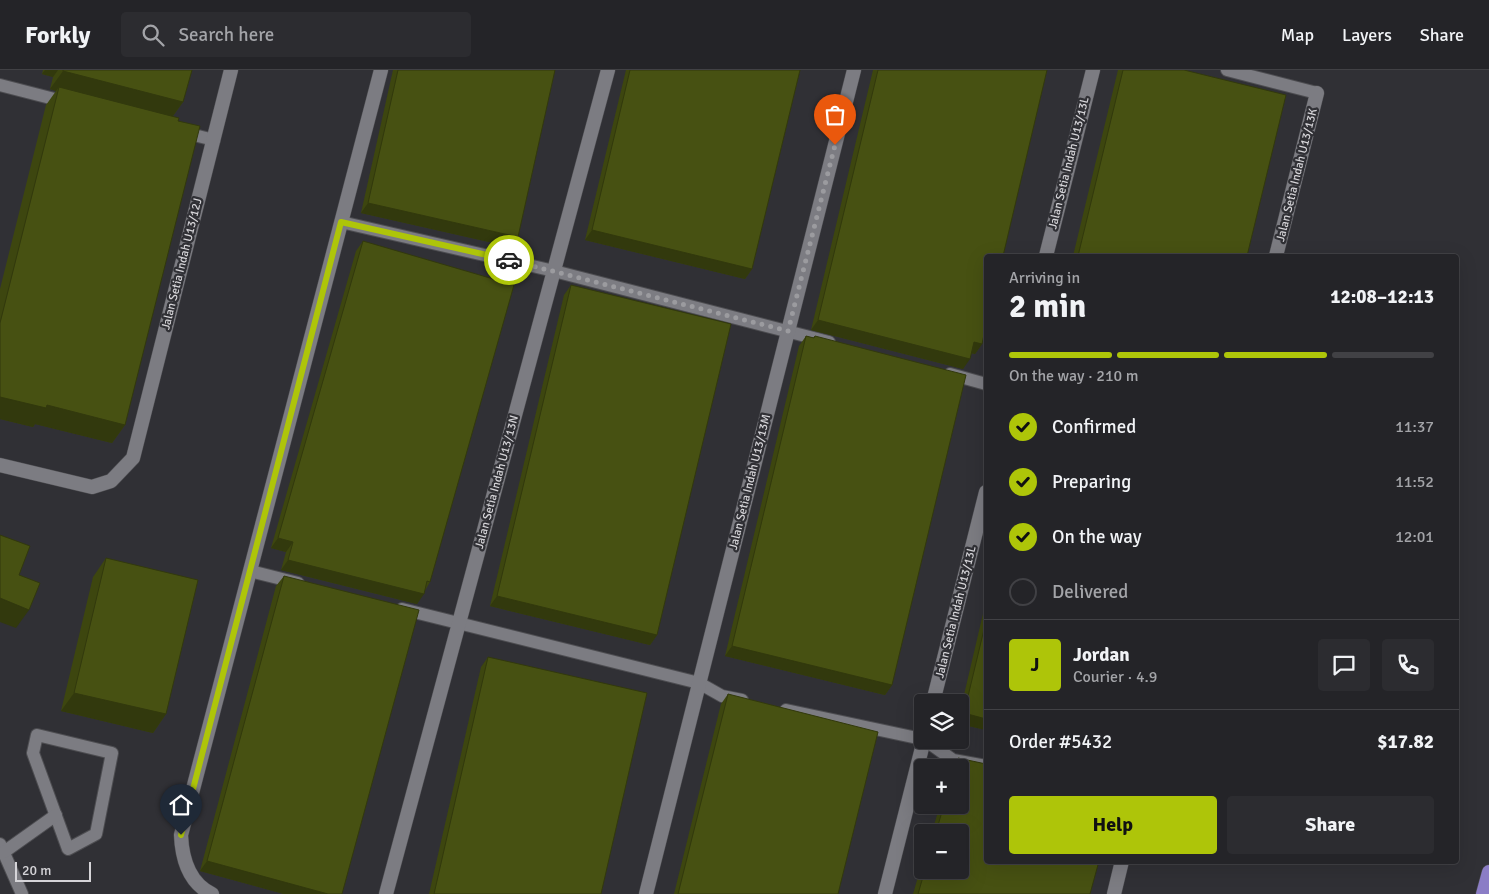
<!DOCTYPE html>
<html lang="en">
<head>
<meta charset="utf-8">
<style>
	body { margin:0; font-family:Signika,sans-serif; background:#2c2c30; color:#f1f3f6; height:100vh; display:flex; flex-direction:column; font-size:19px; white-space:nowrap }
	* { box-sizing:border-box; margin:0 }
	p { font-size:16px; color:#a3a4a8 }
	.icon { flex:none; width:28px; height:28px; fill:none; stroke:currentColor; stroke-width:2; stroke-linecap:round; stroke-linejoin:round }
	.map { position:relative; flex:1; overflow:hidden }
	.details { position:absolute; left:984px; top:184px; width:475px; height:610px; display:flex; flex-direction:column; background:#242428; border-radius:5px; box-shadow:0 5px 20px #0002,0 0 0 1px #414145 }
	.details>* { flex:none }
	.tools { position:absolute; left:914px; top:624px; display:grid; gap:10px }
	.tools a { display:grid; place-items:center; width:55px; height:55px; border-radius:5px; background:#242428; box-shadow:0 5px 20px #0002,0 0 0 1px #414145; font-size:25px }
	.scale { position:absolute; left:15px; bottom:12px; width:76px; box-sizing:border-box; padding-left:5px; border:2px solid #d5d4d8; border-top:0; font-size:14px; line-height:18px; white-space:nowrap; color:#d5d4d8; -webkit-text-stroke:4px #303035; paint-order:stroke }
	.pin { position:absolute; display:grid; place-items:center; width:42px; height:42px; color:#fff; margin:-51px -21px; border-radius:50% 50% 50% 0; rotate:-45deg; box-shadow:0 0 5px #0007 }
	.pin .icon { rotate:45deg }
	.courier { position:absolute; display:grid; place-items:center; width:50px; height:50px; margin:-25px; border:4px solid #aec509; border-radius:50%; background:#fff; color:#222; box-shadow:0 1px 6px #0007 }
	.overview em { font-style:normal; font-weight:700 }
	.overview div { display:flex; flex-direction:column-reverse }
	.overview { display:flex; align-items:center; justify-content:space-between; height:85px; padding:0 25px }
	h1 { font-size:32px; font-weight:700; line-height:38px }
	.bar { display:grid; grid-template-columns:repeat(4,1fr); gap:8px 5px; align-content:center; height:60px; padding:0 25px }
	.bar i { height:6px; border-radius:4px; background:#414145 }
	.bar .current { background:#aec509 }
	.bar p { grid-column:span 4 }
	.line { display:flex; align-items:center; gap:12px; padding:0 25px; border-top:1px solid #414145 }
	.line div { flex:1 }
	.round { display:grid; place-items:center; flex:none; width:52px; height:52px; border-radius:5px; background:#2c2c30 }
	ol { padding:0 25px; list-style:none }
	li { display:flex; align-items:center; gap:15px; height:55px }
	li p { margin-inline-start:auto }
	li .icon { padding:5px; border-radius:50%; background:#aec509; color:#111; stroke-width:4 }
	li:last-child { color:#a3a4a8 }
	li i { width:28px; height:28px; border:2px solid #414145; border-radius:50% }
	.button { display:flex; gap:10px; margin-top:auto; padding:10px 25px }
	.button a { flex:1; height:58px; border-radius:5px; background:#aec509; color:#111; font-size:20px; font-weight:700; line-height:58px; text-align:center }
	.button a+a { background:#2c2c30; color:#f1f3f6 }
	header { display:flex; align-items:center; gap:30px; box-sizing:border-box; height:70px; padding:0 25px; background:#242428; border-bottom:1px solid #414145 }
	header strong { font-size:24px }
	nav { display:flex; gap:28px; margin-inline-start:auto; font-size:18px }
	.search { width:350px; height:45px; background:#2c2c30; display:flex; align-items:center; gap:12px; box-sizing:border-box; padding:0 18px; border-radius:5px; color:#a3a4a8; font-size:19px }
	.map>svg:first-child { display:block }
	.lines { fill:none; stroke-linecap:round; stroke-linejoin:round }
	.service-casing { stroke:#4d4d51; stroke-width:14 }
	.minor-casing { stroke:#4d4d51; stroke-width:15 }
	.trunk-casing { stroke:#4d4d51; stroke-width:15 }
	.service { stroke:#7c7c82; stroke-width:12 }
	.minor { stroke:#7c7c82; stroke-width:14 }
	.trunk { stroke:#8b7dc6; stroke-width:14 }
	.wall { fill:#3d460f }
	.shaded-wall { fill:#32390d }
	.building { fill:#475112; stroke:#32390d }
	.done { stroke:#9b9b9f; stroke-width:5; stroke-dasharray:0 9 }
	.route { stroke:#aec509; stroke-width:6 }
	.labels { text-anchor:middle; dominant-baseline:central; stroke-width:4.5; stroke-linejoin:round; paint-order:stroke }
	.street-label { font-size:12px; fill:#d5d4d8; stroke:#303035 }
</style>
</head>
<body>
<header>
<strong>Forkly</strong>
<div class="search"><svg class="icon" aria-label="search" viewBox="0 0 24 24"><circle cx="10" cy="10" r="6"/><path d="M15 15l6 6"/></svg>Search here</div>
<nav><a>Map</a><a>Layers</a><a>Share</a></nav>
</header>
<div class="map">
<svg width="1489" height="824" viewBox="0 0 1489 824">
	<rect width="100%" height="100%" fill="#303035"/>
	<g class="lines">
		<g class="service-casing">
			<g id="service">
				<path d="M1227,0L1317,23"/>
				<path d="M0,15L66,32"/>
				<path d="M182,62L214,70"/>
				<path d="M341,152L554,201L829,272"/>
				<path d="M950,304L986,314"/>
				<path d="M250,501L298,513"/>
				<path d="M402,539L699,613L722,626L742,630"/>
				<path d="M786,640L922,669"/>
				<path d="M37,665L112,683L96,764L68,779L33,683Z"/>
				<path d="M925,670L953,690L986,696"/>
				<path d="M0,774L22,824"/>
				<path d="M4,782L56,745"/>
			</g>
		</g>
		<g class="minor-casing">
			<g id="minor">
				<path d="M1046,186L1093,0"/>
				<path d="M1276,186L1317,23"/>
				<path d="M0,395L92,417L111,411L133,388L231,0"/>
				<path d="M933,632L986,422"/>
				<path d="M212,824C189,813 182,789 181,765L381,0"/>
				<path d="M386,824L608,0"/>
				<path d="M646,824L854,0"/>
				<path d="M885,824L924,670"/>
				<path d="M1114,824L1122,791"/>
			</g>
		</g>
		<g class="trunk-casing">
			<path id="trunk" d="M1483,824L1489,802"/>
		</g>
		<use href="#service" class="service"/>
		<use href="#minor" class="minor"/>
		<use href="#trunk" class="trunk"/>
	</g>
	<g class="wall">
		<path d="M43,0H192L183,32L173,46L125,355L112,373L35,354L33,357L0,349V219L46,35L56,21L50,19L53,7L42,4Z"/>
		<path d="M393,0H555L511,177L361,143Z"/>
		<path d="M626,0H800L752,199L745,209L585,170Z"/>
		<path d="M873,0H1047L982,274L975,284L971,283L963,299L811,260Z"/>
		<path d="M1118,0H1184L1247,186H1073Z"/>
		<path d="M363,171L430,512L417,534L281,500L286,482L271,478L356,181Z"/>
		<path d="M571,215L657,565L650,575L490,536L564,225Z"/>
		<path d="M806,266L813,268L815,266L892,615L885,625L725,586L799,276Z"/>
		<path d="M106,488L166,644L153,663L61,641L93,507Z"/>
		<path d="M284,506L342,824H284L200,801L276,516Z"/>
		<path d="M986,531V660L960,654V642Z"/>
		<path d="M488,587L601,824H429L481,597Z"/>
		<path d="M728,624L838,824H674L721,634Z"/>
		<path d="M958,688L1090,824H913L922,793V800H960V762H932L940,735H960V698H951Z"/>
	</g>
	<g class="shaded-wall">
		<path d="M45,0H58L53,7L42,4Z"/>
		<path d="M63,1L183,32L170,50L59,17L56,21L50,19Z"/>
		<path d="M368,133L518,167L511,177L361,143Z"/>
		<path d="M592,160L752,199L745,209L585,170Z"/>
		<path d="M818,250L970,289L963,299L811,260Z"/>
		<path d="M974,272L982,274L975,284L967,282Z"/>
		<path d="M0,327L47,335L125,355L112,373L35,354L33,357L0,349Z"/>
		<path d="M278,468L293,472L286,482L271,478Z"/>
		<path d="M288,490L424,524L417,534L281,500Z"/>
		<path d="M497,526L657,565L650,575L490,536Z"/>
		<path d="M0,528L29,540L16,558L0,552Z"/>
		<path d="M732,576L892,615L885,625L725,586Z"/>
		<path d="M74,623L166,644L153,663L61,641Z"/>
		<path d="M964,643L986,649V660L960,654V649Z"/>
		<path d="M207,791L328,824H284L200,801Z"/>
	</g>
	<g class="building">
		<path d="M63,0H192L183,32L63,1Z"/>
		<path d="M398,0H555L518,167L368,133Z"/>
		<path d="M630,0H800L752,199L592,160Z"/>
		<path d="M878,0H1047L1003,186H986V255L982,274L974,272L970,289L818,250Z"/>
		<path d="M1123,0H1184L1286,25L1247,186H1078Z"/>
		<path d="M59,17L179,48L178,51L200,56L125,355L47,335L46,338L0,327V253Z"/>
		<path d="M363,171L514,215L430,512L427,511L424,524L288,490L293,472L278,468Z"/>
		<path d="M571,215L731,254L657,565L497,526Z"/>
		<path d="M806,266L814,268L815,266L966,305L892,615L732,576Z"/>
		<path d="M0,465L30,476L19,505L40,513L29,540L0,528Z"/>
		<path d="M106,488L198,510L166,644L74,623Z"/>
		<path d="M284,506L419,540L342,824H328L207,791Z"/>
		<path d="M986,551V649L964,643Z"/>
		<path d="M488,587L647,623L601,824H434Z"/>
		<path d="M728,624L878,662L838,824H678Z"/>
		<path d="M958,688L986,694V791H1099L1090,824H918L925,800H960V762H936L944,735H960V698H955Z"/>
	</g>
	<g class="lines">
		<path class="done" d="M509,190L788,261L835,75"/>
		<path class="route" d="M181,765L341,152L509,190"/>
	</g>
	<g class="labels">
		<g class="street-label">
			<text transform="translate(1069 93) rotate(-76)">Jalan Setia Indah U13/13L</text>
			<text transform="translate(1297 105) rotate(-76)">Jalan Setia Indah U13/13K</text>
			<text transform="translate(182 194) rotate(-76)">Jalan Setia Indah U13/12J</text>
			<text transform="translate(497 412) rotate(-75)">Jalan Setia Indah U13/13N</text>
			<text transform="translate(750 412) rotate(-76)">Jalan Setia Indah U13/13M</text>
			<text transform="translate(956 542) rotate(-76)">Jalan Setia Indah U13/13L</text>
		</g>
	</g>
</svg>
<div class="tools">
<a><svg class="icon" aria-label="layers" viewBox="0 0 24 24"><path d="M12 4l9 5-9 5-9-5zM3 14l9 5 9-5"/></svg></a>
<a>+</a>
<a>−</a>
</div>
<div class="scale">20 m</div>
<div class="pin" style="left:835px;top:75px;background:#ea580c"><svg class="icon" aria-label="bag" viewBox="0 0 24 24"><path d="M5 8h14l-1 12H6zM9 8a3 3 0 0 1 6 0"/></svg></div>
<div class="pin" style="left:181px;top:765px;background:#1f2937"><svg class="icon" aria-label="home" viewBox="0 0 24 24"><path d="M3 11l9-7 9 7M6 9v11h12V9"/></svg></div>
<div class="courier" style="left:509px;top:190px"><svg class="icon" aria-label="car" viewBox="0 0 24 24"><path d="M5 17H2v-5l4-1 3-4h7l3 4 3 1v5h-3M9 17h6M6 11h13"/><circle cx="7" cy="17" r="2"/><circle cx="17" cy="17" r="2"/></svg></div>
<section class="details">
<div class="overview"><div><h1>2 min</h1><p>Arriving in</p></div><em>12:08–12:13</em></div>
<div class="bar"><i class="current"></i><i class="current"></i><i class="current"></i><i></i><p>On the way · 210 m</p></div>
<ol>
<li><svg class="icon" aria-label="check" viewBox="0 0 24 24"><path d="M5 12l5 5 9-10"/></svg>Confirmed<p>11:37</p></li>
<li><svg class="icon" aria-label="check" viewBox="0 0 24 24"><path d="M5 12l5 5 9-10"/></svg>Preparing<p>11:52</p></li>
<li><svg class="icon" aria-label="check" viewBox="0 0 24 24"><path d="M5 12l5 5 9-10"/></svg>On the way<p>12:01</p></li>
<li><i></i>Delivered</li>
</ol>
<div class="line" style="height:90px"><b class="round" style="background:#aec509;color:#111">J</b><div><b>Jordan</b><p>Courier · 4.9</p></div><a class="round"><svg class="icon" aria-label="chat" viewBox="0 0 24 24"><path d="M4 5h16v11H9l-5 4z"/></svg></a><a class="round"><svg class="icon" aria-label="phone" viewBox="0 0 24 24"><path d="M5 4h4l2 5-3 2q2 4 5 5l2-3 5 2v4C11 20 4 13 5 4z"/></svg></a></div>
<div class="line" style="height:65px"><div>Order #5432</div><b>$17.82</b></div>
<div class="button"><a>Help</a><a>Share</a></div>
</section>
</div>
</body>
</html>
